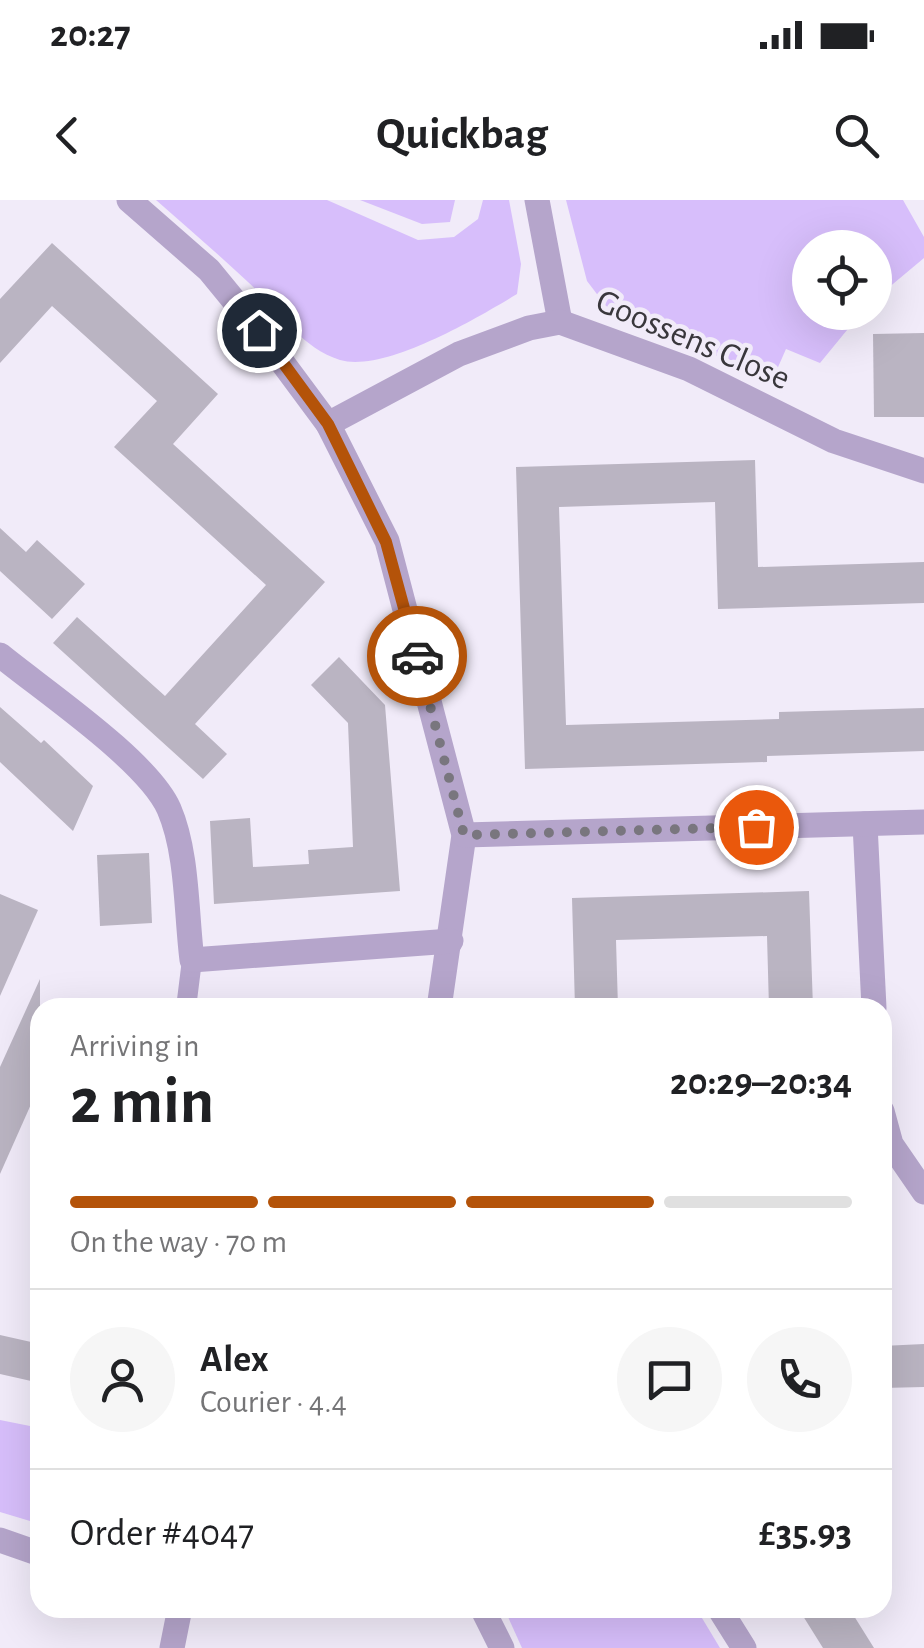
<!DOCTYPE html>
<html lang="en">
<head>
<meta charset="utf-8">
<style>
	body { margin:0; font-family:"Alegreya Sans",sans-serif; background:#f6f6f6; color:#202124; height:100vh; display:flex; flex-direction:column; font-size:38px; white-space:nowrap }
	* { box-sizing:border-box; margin:0 }
	p { font-size:32px; color:#757577 }
	.icon { flex:none; width:55px; height:55px; fill:none; stroke:currentColor; stroke-width:2; stroke-linecap:round; stroke-linejoin:round }
	.map { position:relative; flex:1; overflow:hidden }
	.side { position:absolute; left:30px; top:798px; width:862px; height:620px; display:flex; flex-direction:column; background:#fff; border-radius:30px; box-shadow:0 10px 40px #0002 }
	.side>* { flex:none }
	.fabs { position:absolute; left:792px; top:30px; display:grid; gap:20px }
	.fabs a { display:grid; place-items:center; width:100px; height:100px; border-radius:50%; background:#fff; box-shadow:0 10px 40px #0002; font-size:50px }
	.pin { position:absolute; display:grid; place-items:center; width:85px; height:85px; color:#fff; margin:-42px; border:5px solid #fff; border-radius:50%; box-shadow:0 2px 10px #0007 }
	.courier { position:absolute; display:grid; place-items:center; width:100px; height:100px; margin:-50px; border:8px solid #b45309; border-radius:50%; background:#fff; color:#222; box-shadow:0 2px 12px #0007 }
	.headline em { font-style:normal; font-weight:700 }
	.headline div { display:flex; flex-direction:column-reverse }
	.headline { display:flex; align-items:center; justify-content:space-between; height:170px; padding:0 40px }
	h1 { font-size:65px; font-weight:700; line-height:75px }
	.bar { display:grid; grid-template-columns:repeat(4,1fr); gap:15px 10px; align-content:center; height:120px; padding:0 40px }
	.bar i { height:12px; border-radius:8px; background:#e0e0e0 }
	.bar .current { background:#b45309 }
	.bar p { grid-column:span 4 }
	.line { display:flex; align-items:center; gap:25px; padding:0 40px; border-top:2px solid #e0e0e0 }
	.line div { flex:1 }
	.round { display:grid; place-items:center; flex:none; width:105px; height:105px; border-radius:52px; background:#f6f6f6 }
	.status { display:flex; justify-content:space-between; align-items:center; height:70px; padding:0 50px; background:#fff; direction:ltr }
	.status svg { height:28px; fill:currentColor }
	header { display:flex; justify-content:space-between; align-items:center; height:130px; padding:0 40px; background:#fff; font-size:45px; font-weight:700 }
	.map>svg:first-child { display:block }
	.green { fill:#d7befb }
	.building { fill:#bab4c2 }
	.lines { fill:none; stroke-linecap:round; stroke-linejoin:round }
	.lane { stroke:#b5a5cb; stroke-width:20 }
	.street { stroke:#b5a5cb; stroke-width:25 }
	.done { stroke:#79767e; stroke-width:10; stroke-dasharray:0 18 }
	.route { stroke:#b45309; stroke-width:12 }
	.labels { text-anchor:middle; dominant-baseline:central; stroke-width:9; stroke-linejoin:round; paint-order:stroke }
	.street-label { font-size:35px; fill:#39373c; stroke:#f1ebf9 }
</style>
</head>
<body>
<div class="status"><b>20:27</b><svg viewBox="0 0 49 12"><path d="M0 12V9h3v3zM5 12V6h3v6zM10 12V3h3v9zM15 12V0h3v12zM26 1h20v11H26zM47 4h2v5h-2z"/></svg></div>
<header><svg class="icon" aria-label="back" viewBox="0 0 24 24"><path d="M15 5l-7 7 7 7"/></svg>Quickbag<svg class="icon" aria-label="search" viewBox="0 0 24 24"><circle cx="10" cy="10" r="6"/><path d="M15 15l6 6"/></svg></header>
<div class="map">
<svg width="924" height="1448" viewBox="0 0 924 1448">
	<rect width="100%" height="100%" fill="#f1ebf9"/>
	<g class="green">
		<path d="M156,0H327L418,40L454,37L478,19L483,0H509L521,64L517,94C479,117 385,173 340,160C301,148 277,109 248,82C218,54 187,27 156,0Z"/>
		<path d="M360,0H455L450,22L422,24Z"/>
		<path d="M566,0H903L924,37V58L875,99V48H810V112L861,113L820,163L786,149L775,174L759,175L606,106L587,81Z"/>
		<path d="M0,1220L40,1228V1324L0,1312Z"/>
		<path d="M504,1408H696L720,1448H522Z"/>
	</g>
	<g class="building">
		<path d="M52,43L218,194L173,244L325,382L195,524L227,554L203,579L53,443L77,417L165,496L266,385L114,247L157,201L52,106L0,163V99Z"/>
		<path d="M924,133V217H874L873,134Z"/>
		<path d="M755,260L758,367L924,362V403L718,409L715,302L559,307L566,525L779,519V512L924,508V551L767,556V562L525,569L516,267Z"/>
		<path d="M0,328L26,352L37,340L85,384L52,419L0,371Z"/>
		<path d="M339,457L385,505L400,691L214,704L210,621L250,618L253,667L309,664L308,650L353,647L348,523L311,485Z"/>
		<path d="M0,507L41,543L44,540L93,586L73,631L0,562Z"/>
		<path d="M149,653L152,723L100,726L97,655Z"/>
		<path d="M809,691L813,808H769L767,736L616,740L618,808H575L572,698Z"/>
		<path d="M0,694L38,710L0,796Z"/>
		<path d="M40,779V884L0,974V867Z"/>
		<path d="M0,1135L40,1144V1183L0,1174Z"/>
		<path d="M924,1144V1187L882,1188V1146Z"/>
		<path d="M798,1408H849L874,1448H823Z"/>
	</g>
	<g class="lines">
		<path class="lane" d="M186,808L192,760"/>
		<g class="street">
			<path d="M129,0L209,70L259,131L328,224L387,341L464,635L439,808"/>
			<path d="M537,0L560,122"/>
			<path d="M328,224L459,154L529,128L560,122L689,169L834,241L924,271"/>
			<path d="M0,455C44,491 148,561 169,609C188,653 186,713 192,760L451,741"/>
			<path d="M865,624L874,808"/>
			<path d="M464,635L924,622"/>
			<path d="M882,911L891,944L924,992"/>
			<path d="M0,1340L40,1354"/>
			<path d="M482,1408L502,1448"/>
			<path d="M719,1408L744,1448"/>
			<path d="M172,1448L180,1408"/>
		</g>
	</g>
	<g class="lines">
		<path class="done" d="M417,456L464,635L756,627"/>
		<path class="route" d="M259,130L328,224L386,342L417,456"/>
	</g>
	<g class="labels">
		<g class="street-label">
			<text transform="translate(693 140) rotate(23)">Goossens Close</text>
		</g>
	</g>
</svg>
<div class="fabs">
<a><svg class="icon" aria-label="locate" viewBox="0 0 24 24"><circle cx="12" cy="12" r="6"/><path d="M12 2v4M12 18v4M2 12h4M18 12h4"/></svg></a>
</div>
<div class="pin" style="left:756px;top:627px;background:#ea580c"><svg class="icon" aria-label="bag" viewBox="0 0 24 24"><path d="M5 8h14l-1 12H6zM9 8a3 3 0 0 1 6 0"/></svg></div>
<div class="pin" style="left:259px;top:130px;background:#1f2937"><svg class="icon" aria-label="home" viewBox="0 0 24 24"><path d="M3 11l9-7 9 7M6 9v11h12V9"/></svg></div>
<div class="courier" style="left:417px;top:456px"><svg class="icon" aria-label="car" viewBox="0 0 24 24"><path d="M5 17H2v-5l4-1 3-4h7l3 4 3 1v5h-3M9 17h6M6 11h13"/><circle cx="7" cy="17" r="2"/><circle cx="17" cy="17" r="2"/></svg></div>
<section class="side">
<div class="headline"><div><h1>2 min</h1><p>Arriving in</p></div><em>20:29–20:34</em></div>
<div class="bar"><i class="current"></i><i class="current"></i><i class="current"></i><i></i><p>On the way · 70 m</p></div>
<div class="line" style="height:180px"><a class="round"><svg class="icon" aria-label="person" viewBox="0 0 24 24"><circle cx="12" cy="8" r="4"/><path d="M4 21q1-7 8-7t8 7"/></svg></a><div><b>Alex</b><p>Courier · 4.4</p></div><a class="round"><svg class="icon" aria-label="chat" viewBox="0 0 24 24"><path d="M4 5h16v11H9l-5 4z"/></svg></a><a class="round"><svg class="icon" aria-label="phone" viewBox="0 0 24 24"><path d="M5 4h4l2 5-3 2q2 4 5 5l2-3 5 2v4C11 20 4 13 5 4z"/></svg></a></div>
<div class="line" style="height:130px"><div>Order #4047</div><b>£35.93</b></div>
</section>
</div>
</body>
</html>
